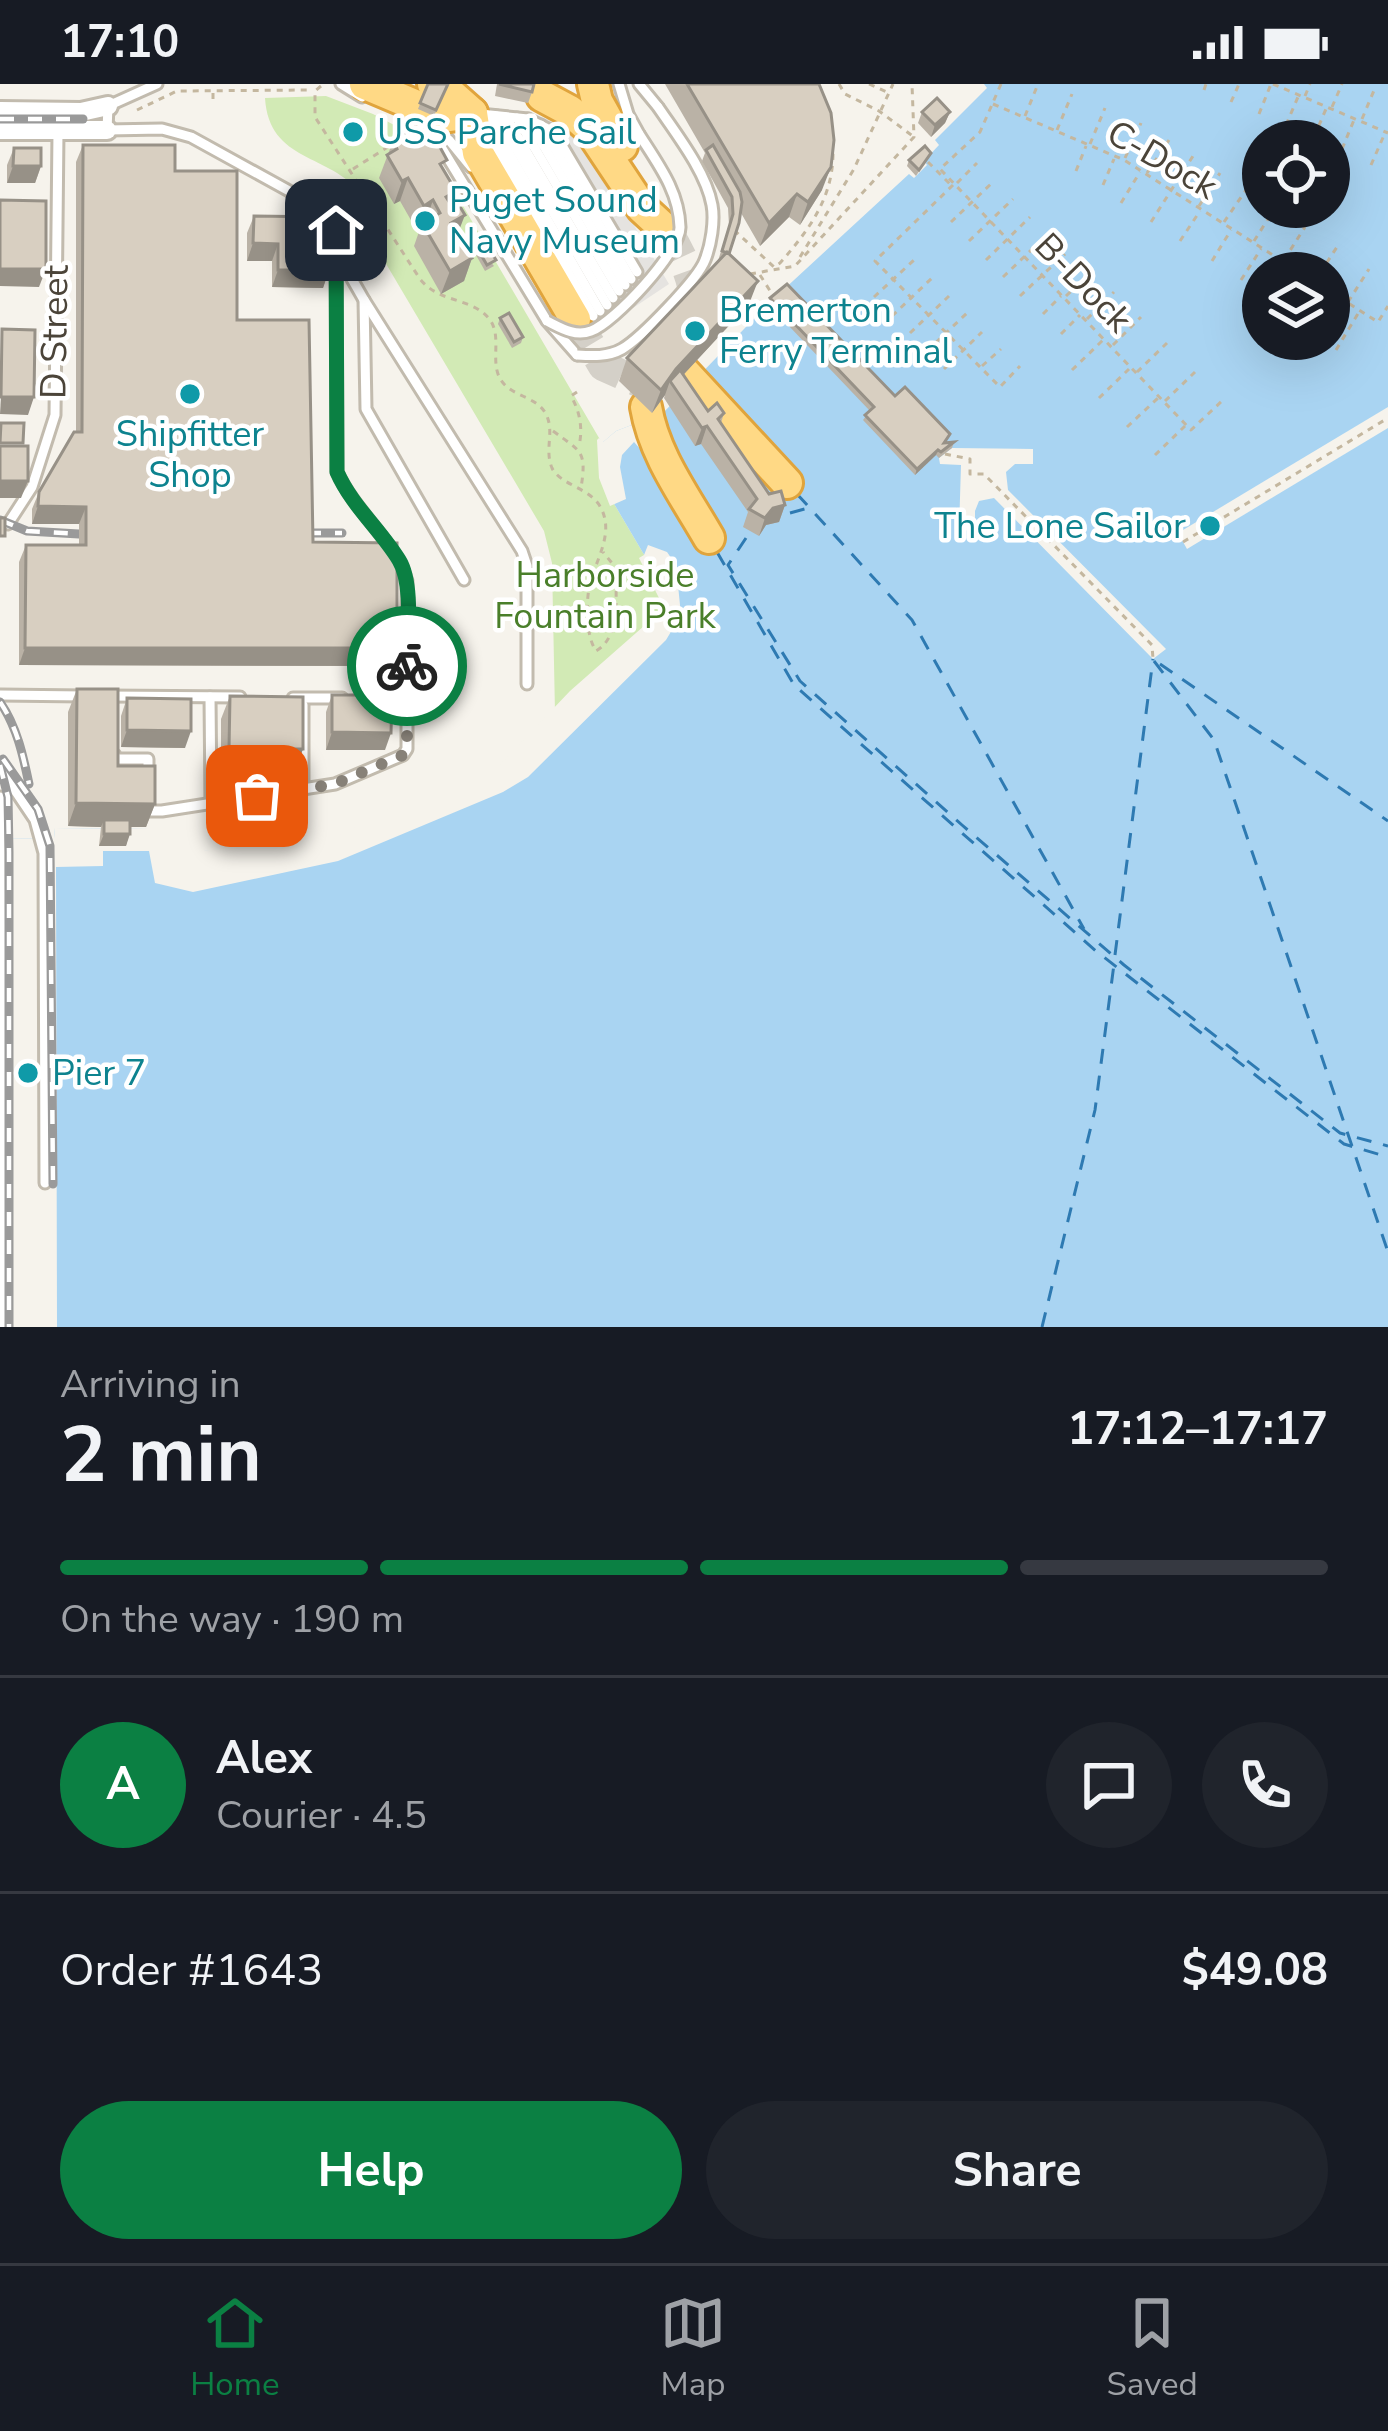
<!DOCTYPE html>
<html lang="en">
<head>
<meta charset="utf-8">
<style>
	body { margin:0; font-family:"Nunito Sans",sans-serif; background:#20242c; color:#f1f3f6; height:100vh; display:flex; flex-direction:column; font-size:45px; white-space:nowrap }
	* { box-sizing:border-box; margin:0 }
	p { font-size:39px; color:#9ea1a6 }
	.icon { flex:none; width:66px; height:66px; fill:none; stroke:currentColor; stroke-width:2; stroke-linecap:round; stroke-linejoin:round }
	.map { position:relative; height:1243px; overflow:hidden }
	.details { display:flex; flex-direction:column; background:#171b24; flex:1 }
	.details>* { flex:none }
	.buttons { position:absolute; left:1242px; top:36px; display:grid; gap:24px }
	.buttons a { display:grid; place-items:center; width:108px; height:108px; border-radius:50%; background:#171b24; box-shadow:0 12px 48px #0002; font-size:60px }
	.pin { position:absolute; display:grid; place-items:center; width:102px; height:102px; color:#fff; margin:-51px; border-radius:24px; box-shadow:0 6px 18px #0006 }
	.courier { position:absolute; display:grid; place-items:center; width:120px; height:120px; margin:-60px; border:9px solid #0b8043; border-radius:50%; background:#fff; color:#222; box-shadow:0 3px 15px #0007 }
	.headline em { font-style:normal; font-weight:700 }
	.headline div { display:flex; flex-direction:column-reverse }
	.headline { display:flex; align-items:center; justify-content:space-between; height:204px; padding:0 60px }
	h1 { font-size:78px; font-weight:700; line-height:90px }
	.bar { display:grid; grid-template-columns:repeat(4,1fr); gap:18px 12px; align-content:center; height:144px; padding:0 60px }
	.bar i { height:15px; border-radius:9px; background:#363941 }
	.bar .selected { background:#0b8043 }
	.bar p { grid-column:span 4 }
	.line { display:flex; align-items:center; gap:30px; padding:0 60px; border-top:3px solid #363941 }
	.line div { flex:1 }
	.round { display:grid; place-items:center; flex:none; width:126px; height:126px; border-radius:63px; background:#20242c }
	.primary-button { display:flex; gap:24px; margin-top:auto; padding:24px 60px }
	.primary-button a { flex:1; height:138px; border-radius:72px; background:#0b8043; color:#fff; font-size:48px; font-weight:700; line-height:138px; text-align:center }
	.primary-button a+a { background:#20242c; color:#f1f3f6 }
	.status { display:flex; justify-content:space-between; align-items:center; height:84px; padding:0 60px; background:#171b24; direction:ltr }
	.status svg { height:33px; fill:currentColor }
	.menu { display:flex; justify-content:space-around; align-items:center; height:168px; border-top:3px solid #363941; background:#171b24; font-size:33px; color:#9ea1a6 }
	.menu a { display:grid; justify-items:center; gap:6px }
	.menu .selected { color:#0b8043 }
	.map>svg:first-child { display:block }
	.green { fill:#d2eab5 }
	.parking { fill:#e5e3e0 }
	.water { fill:#a9d4f2; fill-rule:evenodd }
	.pier { fill:#f6f3ec }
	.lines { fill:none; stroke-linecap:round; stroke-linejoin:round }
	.ferry { stroke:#2e7ab2; stroke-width:3; stroke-dasharray:15 12; stroke-linecap:butt }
	.trunk-tunnel { stroke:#d4d0c8; stroke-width:30; stroke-dasharray:30 15; stroke-linecap:butt }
	.service-casing { stroke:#c2bbae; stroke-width:15 }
	.minor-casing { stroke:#c2bbae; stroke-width:24 }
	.trunk-casing { stroke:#e0a43c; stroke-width:36 }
	.path { stroke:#c4b79f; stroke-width:3; stroke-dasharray:6 6; stroke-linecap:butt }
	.service { stroke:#fff; stroke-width:9 }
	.minor { stroke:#fff; stroke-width:18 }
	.trunk { stroke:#ffd985; stroke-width:30 }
	.rail-casing { stroke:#9a9a9a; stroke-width:9 }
	.rail { stroke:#fff; stroke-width:4.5; stroke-dasharray:14; stroke-linecap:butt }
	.service-bridge-casing { stroke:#c2bbae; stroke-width:15; stroke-linecap:butt }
	.service-bridge { stroke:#fff; stroke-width:9 }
	.wall { fill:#bab2a6 }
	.shaded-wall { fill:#979187 }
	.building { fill:#d8cfc1; stroke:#979187; stroke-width:3 }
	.done { stroke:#878178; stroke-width:12; stroke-dasharray:0 21.6 }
	.route { stroke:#0b8043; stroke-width:15 }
	.culture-dot { fill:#0f9aa8; stroke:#fff; stroke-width:4.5 }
	.labels { text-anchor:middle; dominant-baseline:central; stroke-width:9; stroke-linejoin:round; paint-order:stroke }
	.culture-label { font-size:36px; fill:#0d838f; stroke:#fff; text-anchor:start }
	.street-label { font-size:36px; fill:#4b4439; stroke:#fff }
	.park-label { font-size:36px; fill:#4a7f2a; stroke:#fff }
</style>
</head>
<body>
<div class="status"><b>17:10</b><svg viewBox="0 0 49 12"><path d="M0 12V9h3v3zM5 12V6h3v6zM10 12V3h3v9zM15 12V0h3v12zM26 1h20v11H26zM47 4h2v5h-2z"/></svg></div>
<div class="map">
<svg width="1388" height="1243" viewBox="0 0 1388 1243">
	<rect width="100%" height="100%" fill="#f6f3ec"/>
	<path class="green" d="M326,12L373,30L425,57L602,359L613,418L646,474L666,530L555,629L552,479L544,447L382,173C377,152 374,129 361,110C330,69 269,79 265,14Z"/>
	<path class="parking" d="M554,31L585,59L669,200L582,258L515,138L472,69L538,32L544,36Z"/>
	<path class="water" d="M984,0H1388V1243H0V755L54,754L55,744L150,745V762L165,769L336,760L498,692L666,530L646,474L613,418L602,359L616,347L663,329L768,220L909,90L914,94L927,81L924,77L939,61L935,56L987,4ZM1263,57H1329V123H1263ZM1263,189H1329V255H1263Z"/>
	<g class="pier">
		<path d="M1388,323V344L1187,465L1178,449Z"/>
		<path d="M663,329L677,378L660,387L634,358L622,371L620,383L626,415L610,422L599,394L597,356L599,354L603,358L616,347Z"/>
		<path d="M952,364L1033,365V380H1015L1006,388L1008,406L1166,565L1153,575L994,414L979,417L975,427V446L959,447L961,381L940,380L939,374Z"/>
		<path d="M648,461L667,468L676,481L681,531L666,556L528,693L503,708L338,777L193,808L155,799L149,767H103V782L56,783L57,1243H0V755L54,754L55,744L150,745V749L156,751V758L167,763L199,767L335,754L413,711L494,687L570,607L661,527L662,520L639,474L644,471Z"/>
	</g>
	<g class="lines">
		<g class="ferry">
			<path d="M797,410L912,536L1084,845"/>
			<path d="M790,429L808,424"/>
			<path d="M746,454L728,481L800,597L962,741L1124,881L1340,1049L1388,1062"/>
			<path d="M717,468L794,601L1096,867L1344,1060L1388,1073"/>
			<path d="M1154,577L1214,656L1388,1168"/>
			<path d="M1160,580L1388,737"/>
			<path d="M1115,871L1153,575"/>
			<path d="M1042,1243L1095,1026L1114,880"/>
		</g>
		<g class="trunk-tunnel">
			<path d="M667,147C682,170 698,202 693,230"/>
			<path d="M575,235L603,282L645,301"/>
		</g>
		<g class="service-casing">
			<g id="service">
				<path d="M341,0L362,13"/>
				<path d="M619,0L628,30L639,50"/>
				<path d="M639,0L658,23"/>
				<path d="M480,30L528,35L554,48L637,188"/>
				<path d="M487,31L600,227"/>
				<path d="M497,32L607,221"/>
				<path d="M506,33L613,214"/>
				<path d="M517,34L619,207"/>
				<path d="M528,35L625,201"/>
				<path d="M421,39L449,56L471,83"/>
				<path d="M541,41L631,195"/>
				<path d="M486,45L593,232"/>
				<path d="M432,48L547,237L577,271"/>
				<path d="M340,174L364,216L366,325L464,496"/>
				<path d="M364,216L522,467L527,482V600"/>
				<path d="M8,440L32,403L55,331L58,48"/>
				<path d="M0,611L84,612"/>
				<path d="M107,612L240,613"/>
				<path d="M210,613L211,720"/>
				<path d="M293,614H342"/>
				<path d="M303,621V705"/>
				<path d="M115,671V675H148V694"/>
				<path d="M0,684L35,736L44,769L45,1099"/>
				<path d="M0,713L2,1243"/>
				<path d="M148,722V727H162L335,700L403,671L407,665V497C394,456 355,428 337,388L336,146L320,124L191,53L162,45L107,46L108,22L157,0"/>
			</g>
		</g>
		<g class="minor-casing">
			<g id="minor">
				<path d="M0,27L81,28L108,22"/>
				<path d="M0,46H107"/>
			</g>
		</g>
		<g class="trunk-casing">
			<g id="trunk">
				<path d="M365,0L443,33L472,29"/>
				<path d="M433,0L445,5L472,29L478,69L575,235"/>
				<path d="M593,0L597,17L622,62"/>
				<path d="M542,12L570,27L588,43L642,124L667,147"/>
				<path d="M685,289L787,399"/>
				<path d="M646,323C654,371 685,412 709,454"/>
			</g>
		</g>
		<g class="path">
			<path d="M839,0L845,10L879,27L914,53"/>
			<path d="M869,0L889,9"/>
			<path d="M1001,0L980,48L940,85L1191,346L1223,316"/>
			<path d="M1273,0L1388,49"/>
			<path d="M321,2L315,7V33L420,195C440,220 473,213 490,236C501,251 492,273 498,290C506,313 535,310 546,330C555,348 544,365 552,384C560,401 591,404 601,424C615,451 594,478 589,504C586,522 586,552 596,567C622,552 615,510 616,484L603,468"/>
			<path d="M1204,6L1206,0"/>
			<path d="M213,9V20"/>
			<path d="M1305,12L1310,0"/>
			<path d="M1231,18L1239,0"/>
			<path d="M993,20L1124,76L1301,189"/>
			<path d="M1332,23L1342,0"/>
			<path d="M137,26L177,7L311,6"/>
			<path d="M1259,30L1271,0"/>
			<path d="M1025,32L1038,0"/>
			<path d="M1362,35L1375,4"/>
			<path d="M1286,41L1298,13"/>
			<path d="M1057,46L1072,10"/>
			<path d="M1314,53L1326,25"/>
			<path d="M1090,60L1105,24"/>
			<path d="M1342,65L1354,36"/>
			<path d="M1125,74L1141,39"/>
			<path d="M928,78L951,101"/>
			<path d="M1371,81L1385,49"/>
			<path d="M353,85L391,61"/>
			<path d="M1076,87L1086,62"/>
			<path d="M1147,89L1169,56"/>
			<path d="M957,99L977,79"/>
			<path d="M953,101L875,177L1000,303L1020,282"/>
			<path d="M1103,101L1114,75"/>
			<path d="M1121,119L1140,88"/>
			<path d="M1199,122L1220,89"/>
			<path d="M951,138L994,97"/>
			<path d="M1151,138L1193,72"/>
			<path d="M1224,138L1246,106"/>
			<path d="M734,146L774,183L780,179C809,146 833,114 833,69"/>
			<path d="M969,157L1013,115"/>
			<path d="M1180,157L1200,127"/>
			<path d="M1254,157L1275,124"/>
			<path d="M800,173L854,85L893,0"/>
			<path d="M986,176L1030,133"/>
			<path d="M1284,176L1305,143"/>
			<path d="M1212,177L1231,146"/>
			<path d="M1320,189L1337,163"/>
			<path d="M750,190L795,182L914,53L912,0"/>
			<path d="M760,191L774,213"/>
			<path d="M1003,193L1047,151"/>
			<path d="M1241,196L1261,165"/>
			<path d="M1329,207L1378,238L1388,222"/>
			<path d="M1020,212L1065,170"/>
			<path d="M1066,212L1092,187"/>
			<path d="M874,213L914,176"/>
			<path d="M1348,218L1369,185"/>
			<path d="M1043,230L1061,212"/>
			<path d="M892,232L932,194"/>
			<path d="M1087,235L1114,208"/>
			<path d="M910,249L949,212"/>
			<path d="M1061,250L1080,231"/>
			<path d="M1113,261L1141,233"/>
			<path d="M1336,266L1359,228"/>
			<path d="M927,267L967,229"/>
			<path d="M982,282L1001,265"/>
			<path d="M944,285L982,248"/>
			<path d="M1072,286L1103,256"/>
			<path d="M1137,288L1167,259"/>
			<path d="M577,308L571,312C580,328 583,344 579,362"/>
			<path d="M1099,314L1129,285"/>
			<path d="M1165,317L1195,288"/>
			<path d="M1127,343L1158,314"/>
			<path d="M553,347C581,368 587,366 581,404"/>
			<path d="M945,370L970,375V390H984L1152,561L1153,575"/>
			<path d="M1155,371L1185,342"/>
			<path d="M1183,458L1388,334"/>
		</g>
		<use href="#service" class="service"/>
		<use href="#minor" class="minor"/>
		<use href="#trunk" class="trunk"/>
		<g class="rail-casing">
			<g id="rail">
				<path d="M0,35H83"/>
				<path d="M0,436L27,447L79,450"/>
				<path d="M307,449H342"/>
				<path d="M0,618C17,643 23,671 29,700"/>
				<path d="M3,675L38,725L50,762L53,1100"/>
				<path d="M0,681L8,713L9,768V1243"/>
			</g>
		</g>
		<use href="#rail" class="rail"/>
		<g class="service-bridge-casing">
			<g id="service-bridge">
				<path d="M547,237C561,244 575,253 591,247C614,239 681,167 680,143C679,107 658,80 639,50"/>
				<path d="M577,271C592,272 608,273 622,265C641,254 698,195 705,176C711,161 715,137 712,121C706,88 677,51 658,23"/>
			</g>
		</g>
		<use href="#service-bridge" class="service-bridge"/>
	</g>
	<g class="wall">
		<path d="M428,0H448L434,32L418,25Z"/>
		<path d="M497,0H535L528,19L495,12Z"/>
		<path d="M665,0H819L822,106L800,141L789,133L760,162L741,129L729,170L749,220L683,291L708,327L724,329L721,339L769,410L785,421L779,438L766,441L759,452L743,443L748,428L701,360L695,362L664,314L665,311L652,329L619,297L627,274L718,177L729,141L728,124L702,77L705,69Z"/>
		<path d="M922,28H950L945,39L931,53L918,39Z"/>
		<path d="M413,52L444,85L456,107L452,118L458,150L472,174L464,197L441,210L414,162L421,142L416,145L400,117L394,120L379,94L393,57Z"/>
		<path d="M83,61L175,87L237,236L313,458L390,582L19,581V478L26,461H79V440H32V425L39,408L76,348V78Z"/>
		<path d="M14,64L41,82L35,99H7V81Z"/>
		<path d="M931,69L916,92L907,82L909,76Z"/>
		<path d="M254,132L321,171L329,186L323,204L272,203V177H247V149Z"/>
		<path d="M474,159L494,182L485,187L472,164Z"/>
		<path d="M770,214L895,312L946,358H954L952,364L939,374L936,371L915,391L863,336L870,327L768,220Z"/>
		<path d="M500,234L523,253L521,259L512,264L498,240Z"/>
		<path d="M77,605L118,682L155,720L146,743H130L126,762H99L101,743L68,742V628Z"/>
		<path d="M332,611L385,666H326V628Z"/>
		<path d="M230,612L303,665L294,688H221V635Z"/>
		<path d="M127,614L185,664L121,663V632Z"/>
	</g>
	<g class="shaded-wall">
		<path d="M950,28L945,39L931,53L935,41Z"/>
		<path d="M13,82H41L35,99H7Z"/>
		<path d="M831,83L822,106L800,141L808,118Z"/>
		<path d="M408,94L400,117L394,120L402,97Z"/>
		<path d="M797,110L789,133L760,162L769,139Z"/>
		<path d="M433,116L425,140L416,145L424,122Z"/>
		<path d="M465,131L456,154L451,139Z"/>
		<path d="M253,159L278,160L272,177H247Z"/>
		<path d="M313,160H325L319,178H306Z"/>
		<path d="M472,174L464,197L441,210L450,187Z"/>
		<path d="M0,185H46L39,203L0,202Z"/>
		<path d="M278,186H329L323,204L272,203Z"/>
		<path d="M758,197L749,220L673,302L670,297L665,311L652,329L661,306L676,285Z"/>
		<path d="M1,313H34L28,331L0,330Z"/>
		<path d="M707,342L701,360L695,362L702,344Z"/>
		<path d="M938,366L936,371L915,391L917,385Z"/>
		<path d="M0,397H28L21,414H0Z"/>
		<path d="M785,421L779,438L766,441L759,452L765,434L773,424Z"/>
		<path d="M38,422L86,423L79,440H32Z"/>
		<path d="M25,564H397L390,582L19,581Z"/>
		<path d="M127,646L191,647L185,664L121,663Z"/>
		<path d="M332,648L391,649L385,666H326Z"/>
		<path d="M229,665H303L294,688H221Z"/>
		<path d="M76,719L155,720L146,743H104V736L101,743L68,742Z"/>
		<path d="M104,750H130L126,762H99Z"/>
	</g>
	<g class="building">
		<path d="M428,0H448L436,26L420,19Z"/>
		<path d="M499,0H534L532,8Z"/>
		<path d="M687,0H819L831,29L834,56L831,83L808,118L797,110L769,139Z"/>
		<path d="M937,14L950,28L935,41L922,28Z"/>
		<path d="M429,43L447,76L440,80L456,107L446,113L450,119L456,116L465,131L451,139L472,174L450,187L422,139L440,129L433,116L424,122L408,94L402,97L387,71L397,65L393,57L410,47L413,52Z"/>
		<path d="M83,61H175V87H237V236H309L313,458L397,459V564H25L26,461H86V423L38,422L39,408L74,348H82Z"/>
		<path d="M713,61L740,108L742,118L739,139L729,170L722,167L733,130L732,113L706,66Z"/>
		<path d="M925,62L931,69L919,86L909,76Z"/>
		<path d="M14,64H41V82H13Z"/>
		<path d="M0,116L46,117V185H0Z"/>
		<path d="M254,132L325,133V160H313V171L329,172V186H278V160L253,159Z"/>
		<path d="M482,153L496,176L487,181L474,159Z"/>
		<path d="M727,168L758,197L676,285L661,306L627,274Z"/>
		<path d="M787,200L895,312L905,303L950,350L944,359L954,358L941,368L938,366L917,385L865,331L874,323L770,214Z"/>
		<path d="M509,229L523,253L514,258L500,234Z"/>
		<path d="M2,245L35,246L34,313H1Z"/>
		<path d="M680,286L708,327L717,319L724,329L718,335L769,410L781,407L785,421L773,424L765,434L749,425L757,415L707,342L702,344L670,297Z"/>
		<path d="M1,339H24L23,359H0Z"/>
		<rect x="0" y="362" width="28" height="35"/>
		<rect x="0" y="434" width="5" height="18"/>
		<path d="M77,605H118V682H155V720L76,719Z"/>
		<path d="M332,611H392L391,649L332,648Z"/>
		<path d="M230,612L303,613V665H229Z"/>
		<path d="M127,614L191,615V647L127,646Z"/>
		<rect x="104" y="736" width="26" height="14"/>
	</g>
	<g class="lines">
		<path class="done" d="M257,712L335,700L403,671L407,664V582"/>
		<path class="route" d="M336,146L337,388C352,422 380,445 399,476C414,500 407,553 407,582"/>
	</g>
	<g class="culture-dot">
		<circle cx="353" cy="48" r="12"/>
		<circle cx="425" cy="137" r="12"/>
		<circle cx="695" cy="247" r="12"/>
		<circle cx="190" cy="310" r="12"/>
		<circle cx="1210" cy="442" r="12"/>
		<circle cx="28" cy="989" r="12"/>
	</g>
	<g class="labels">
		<g class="culture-label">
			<text x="377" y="48">USS Parche Sail</text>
			<text x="449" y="116">Puget Sound<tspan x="449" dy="41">Navy Museum</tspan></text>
			<text x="719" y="226">Bremerton<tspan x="719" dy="41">Ferry Terminal</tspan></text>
			<text x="190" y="350" text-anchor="middle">Shipfitter<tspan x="190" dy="41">Shop</tspan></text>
			<text x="1186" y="442" text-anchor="end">The Lone Sailor</text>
			<text x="52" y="989">Pier 7</text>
		</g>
		<g class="street-label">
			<text transform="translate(1162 76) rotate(30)">C-Dock</text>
			<text transform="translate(1083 199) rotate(46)">B-Dock</text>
			<text transform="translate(55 248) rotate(-89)">D Street</text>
		</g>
		<g class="park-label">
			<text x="605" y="491">Harborside<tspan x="605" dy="41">Fountain Park</tspan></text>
		</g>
	</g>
</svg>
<div class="buttons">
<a><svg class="icon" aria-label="locate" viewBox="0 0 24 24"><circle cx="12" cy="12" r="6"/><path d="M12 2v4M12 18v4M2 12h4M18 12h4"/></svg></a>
<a><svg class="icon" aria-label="layers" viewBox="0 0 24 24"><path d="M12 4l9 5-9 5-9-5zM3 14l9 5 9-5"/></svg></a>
</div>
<div class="pin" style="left:257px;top:712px;background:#ea580c"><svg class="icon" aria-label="bag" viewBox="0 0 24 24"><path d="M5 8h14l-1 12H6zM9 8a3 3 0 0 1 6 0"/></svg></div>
<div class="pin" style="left:336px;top:146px;background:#1f2937"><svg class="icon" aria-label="home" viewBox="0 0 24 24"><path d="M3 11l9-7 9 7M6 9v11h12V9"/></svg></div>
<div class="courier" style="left:407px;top:582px"><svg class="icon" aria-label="bike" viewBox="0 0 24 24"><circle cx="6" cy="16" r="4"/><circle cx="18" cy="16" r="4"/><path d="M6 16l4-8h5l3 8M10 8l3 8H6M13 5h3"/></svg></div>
</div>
<section class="details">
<div class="headline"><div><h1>2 min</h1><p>Arriving in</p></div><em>17:12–17:17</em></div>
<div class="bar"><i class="selected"></i><i class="selected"></i><i class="selected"></i><i></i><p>On the way · 190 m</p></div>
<div class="line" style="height:216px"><b class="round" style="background:#0b8043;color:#fff">A</b><div><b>Alex</b><p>Courier · 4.5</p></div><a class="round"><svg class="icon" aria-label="chat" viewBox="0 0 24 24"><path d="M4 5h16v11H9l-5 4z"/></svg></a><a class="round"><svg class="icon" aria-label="phone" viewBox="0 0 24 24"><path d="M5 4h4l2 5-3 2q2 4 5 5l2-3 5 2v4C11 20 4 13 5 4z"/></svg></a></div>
<div class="line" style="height:156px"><div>Order #1643</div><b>$49.08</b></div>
<div class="primary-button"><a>Help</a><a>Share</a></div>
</section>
<nav class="menu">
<a class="selected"><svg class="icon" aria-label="home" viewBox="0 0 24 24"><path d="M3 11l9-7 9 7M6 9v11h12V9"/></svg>Home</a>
<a><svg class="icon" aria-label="map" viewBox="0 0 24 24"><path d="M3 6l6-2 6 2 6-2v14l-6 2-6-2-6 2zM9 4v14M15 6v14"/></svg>Map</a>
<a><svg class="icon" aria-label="saved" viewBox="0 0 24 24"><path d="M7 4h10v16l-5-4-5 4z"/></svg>Saved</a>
</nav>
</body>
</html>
